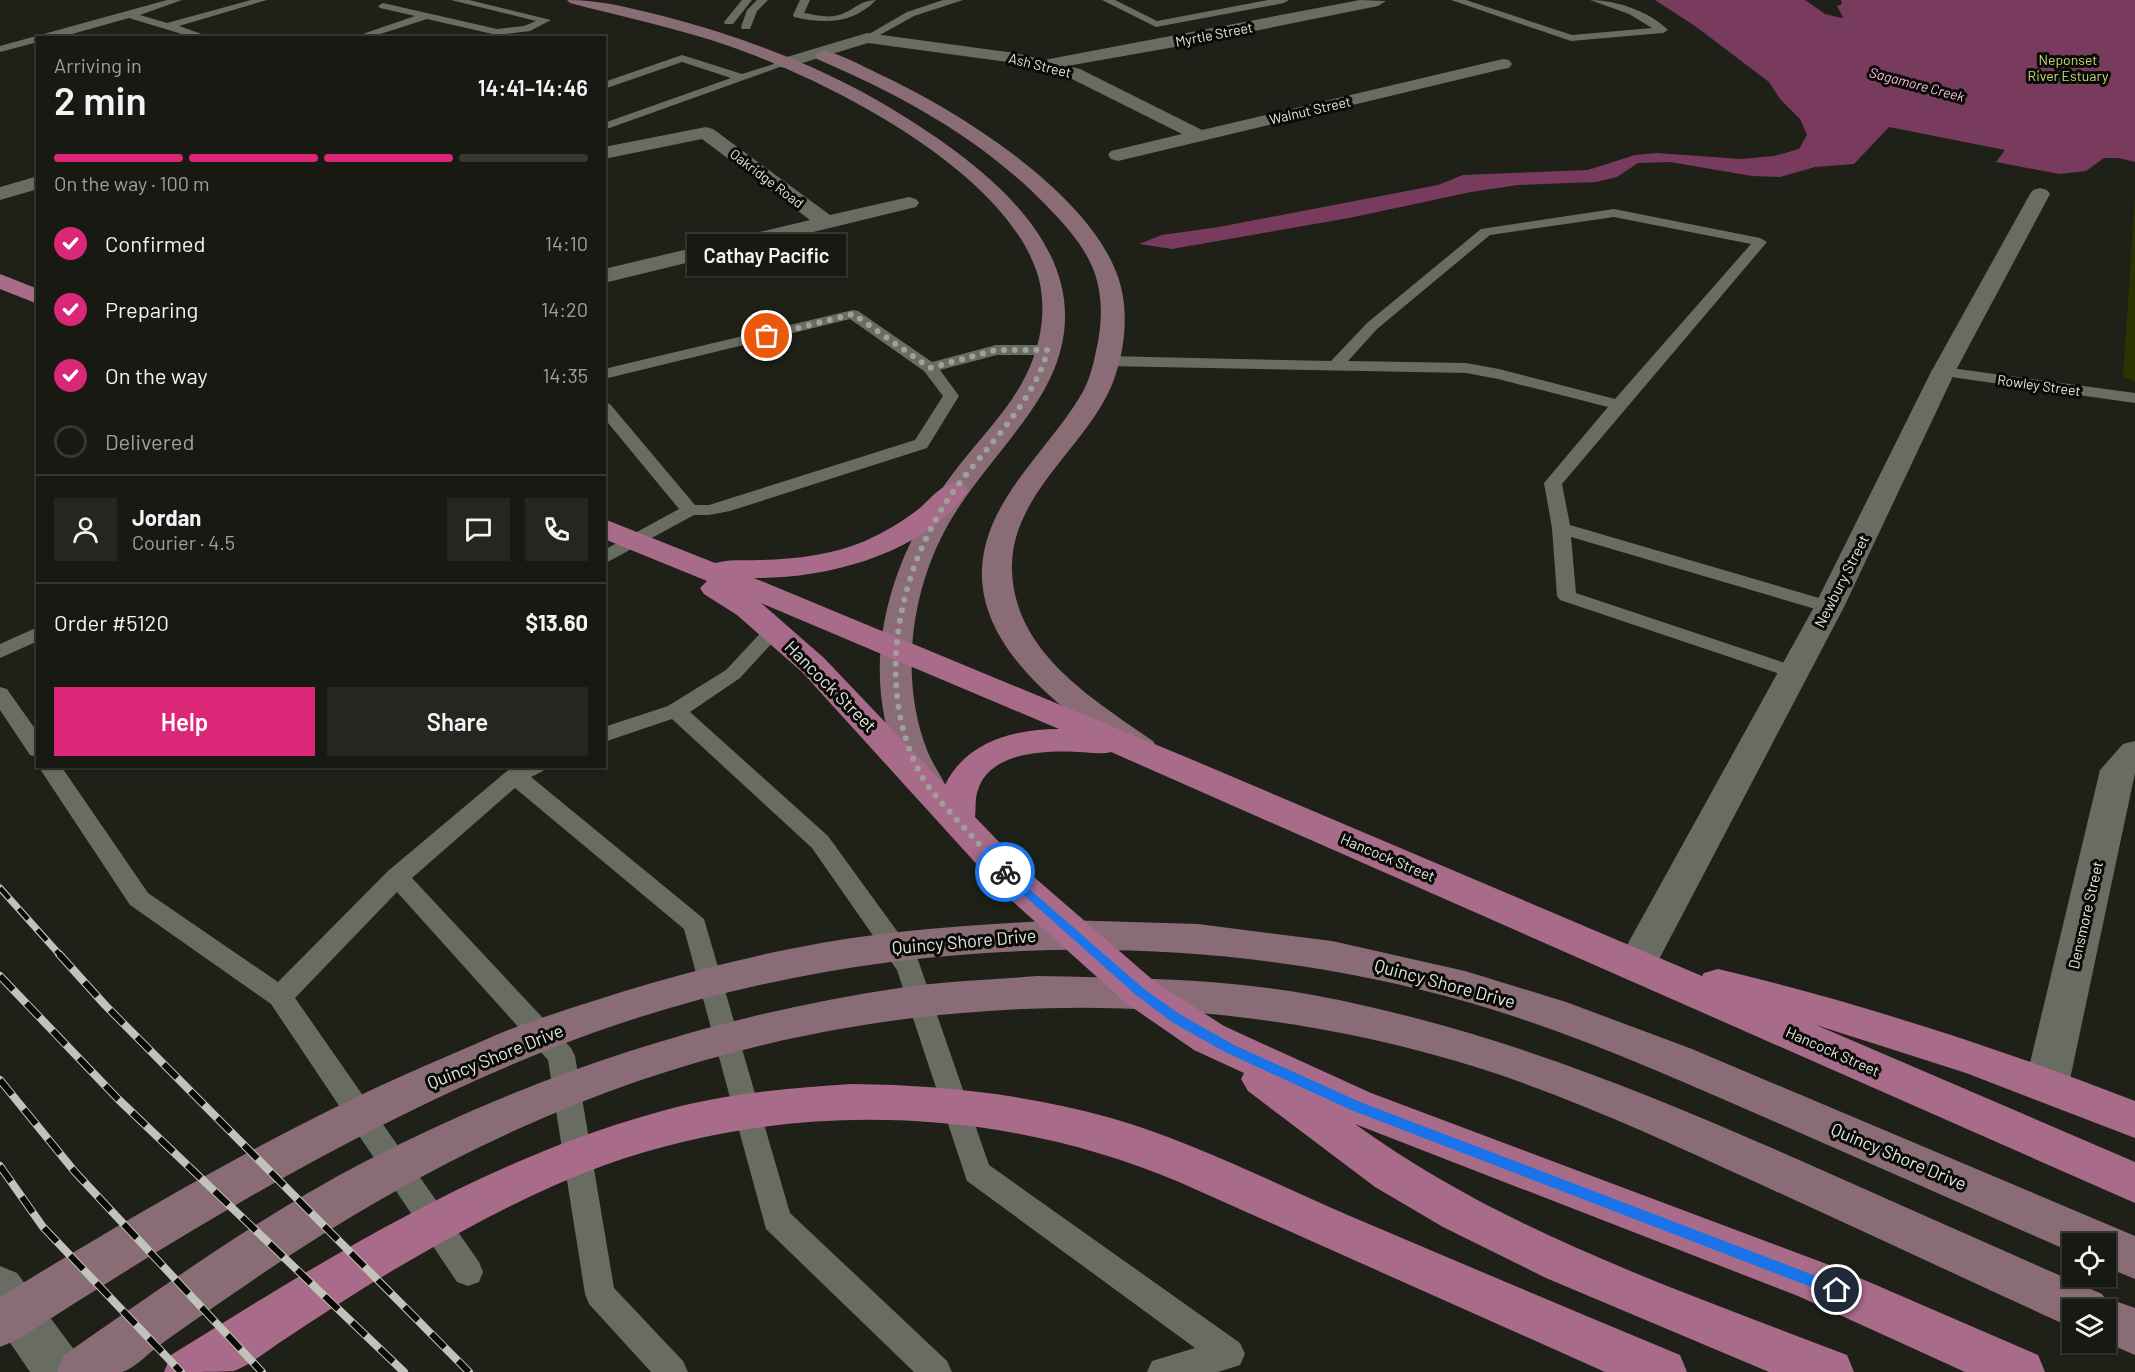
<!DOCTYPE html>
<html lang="en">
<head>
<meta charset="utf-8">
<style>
	body { margin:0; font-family:Barlow,sans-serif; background:#242620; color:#f1f3f6; height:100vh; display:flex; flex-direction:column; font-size:22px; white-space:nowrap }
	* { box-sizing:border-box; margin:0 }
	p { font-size:20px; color:#9ea09f }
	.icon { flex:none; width:33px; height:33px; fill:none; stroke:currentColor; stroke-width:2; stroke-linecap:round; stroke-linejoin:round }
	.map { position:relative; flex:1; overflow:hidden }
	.details { position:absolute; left:36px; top:36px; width:570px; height:732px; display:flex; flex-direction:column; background:#171912; border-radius:0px; box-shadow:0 2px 4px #0004,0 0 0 2px #363832 }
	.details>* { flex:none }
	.buttons { position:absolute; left:2062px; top:1233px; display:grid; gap:12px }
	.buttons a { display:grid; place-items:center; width:54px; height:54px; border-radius:0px; background:#171912; box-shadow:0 2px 4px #0004,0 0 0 2px #363832; font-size:30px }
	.pin { position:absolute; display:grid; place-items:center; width:51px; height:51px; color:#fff; margin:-26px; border:3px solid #fff; border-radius:50%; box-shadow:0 2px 6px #0007 }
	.courier { position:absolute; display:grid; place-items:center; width:60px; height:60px; margin:-30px; border:4px solid #1a73e8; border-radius:50%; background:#fff; color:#222; box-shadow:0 2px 8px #0007 }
	.bubble { position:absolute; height:42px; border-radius:0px; background:#171912; box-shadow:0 2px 4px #0004,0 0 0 2px #363832; font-size:20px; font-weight:600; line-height:42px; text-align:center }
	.head em { font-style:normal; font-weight:600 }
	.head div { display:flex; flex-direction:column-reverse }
	.head { display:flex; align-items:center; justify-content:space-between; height:102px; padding:0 18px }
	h1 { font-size:39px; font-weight:600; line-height:45px }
	.bar { display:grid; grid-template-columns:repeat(4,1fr); gap:9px 6px; align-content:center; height:72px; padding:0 18px }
	.bar i { height:8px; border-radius:4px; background:#363832 }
	.bar .on { background:#db2777 }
	.bar p { grid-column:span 4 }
	.line { display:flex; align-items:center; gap:15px; padding:0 18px; border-top:2px solid #363832 }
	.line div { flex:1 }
	.round { display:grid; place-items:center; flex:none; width:63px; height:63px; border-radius:0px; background:#242620 }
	ol { padding:0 18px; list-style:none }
	li { display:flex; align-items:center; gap:18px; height:66px }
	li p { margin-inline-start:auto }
	li .icon { padding:6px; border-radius:50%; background:#db2777; color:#fff; stroke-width:4 }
	li:last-child { color:#9ea09f }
	li i { width:33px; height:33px; border:3px solid #363832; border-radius:50% }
	.cta { display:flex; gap:12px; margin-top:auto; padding:12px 18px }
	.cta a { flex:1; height:69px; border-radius:0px; background:#db2777; color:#fff; font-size:24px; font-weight:600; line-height:69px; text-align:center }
	.cta a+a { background:#242620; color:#f1f3f6 }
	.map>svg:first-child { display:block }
	.green { fill:#2c3302 }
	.water { fill:#783b5e }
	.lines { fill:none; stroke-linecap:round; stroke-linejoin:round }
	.service { fill:#696c61; fill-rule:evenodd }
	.minor { fill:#696c61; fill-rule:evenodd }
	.tertiary { fill:#696c61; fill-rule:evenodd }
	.secondary { fill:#896c76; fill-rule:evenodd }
	.primary { fill:#a96b8a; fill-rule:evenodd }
	.rail-far1-casing { stroke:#c0c2bb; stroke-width:7 }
	.rail-casing { stroke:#c0c2bb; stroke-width:8 }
	.rail-far1 { stroke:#090a06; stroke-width:4.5; stroke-dasharray:14; stroke-linecap:butt }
	.rail { stroke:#090a06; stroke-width:6; stroke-dasharray:19; stroke-linecap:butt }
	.route { fill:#1a73e8 }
	.done { stroke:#9ea099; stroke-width:6; stroke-dasharray:0 10.8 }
	.labels { text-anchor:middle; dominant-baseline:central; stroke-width:6; stroke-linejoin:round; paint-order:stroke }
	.far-street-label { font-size:14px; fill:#e3e5df; stroke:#090a06 }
	.far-park-label { font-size:14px; fill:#c5d977; stroke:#090a06 }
	.far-water-label { font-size:14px; font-style:italic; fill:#f7bedb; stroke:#090a06 }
	.street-label { font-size:15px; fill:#e3e5df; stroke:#090a06 }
	.near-street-label { font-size:18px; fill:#e3e5df; stroke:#090a06 }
</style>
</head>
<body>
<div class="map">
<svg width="2135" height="1372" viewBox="0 0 2135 1372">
	<rect width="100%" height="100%" fill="#1f2118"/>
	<path class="green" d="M2135,197V382L2123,377Z"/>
	<path class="water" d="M1655,0H1805L1825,14L1841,18L1843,17L1837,6L1842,4L1841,0H2135V162L2119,158H2104L2086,171L2060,174L1996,162L2005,150L1889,127L1854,164L1815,167L1780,177L1752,176L1670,162L1638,163L1617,177L1596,182L1518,185L1471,192L1349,218L1172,249L1139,244L1162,235L1219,227L1438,185L1463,175L1588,170L1635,155L1657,153L1741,159L1774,156L1799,149L1807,135L1800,119L1780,99L1769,82L1695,26Z"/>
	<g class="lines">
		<g class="service">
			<path d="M167,0H182L140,15L167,23L251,0H267L179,26L213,38H195L129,18L58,38H38V42L0,52V46Z"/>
			<path d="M451,0H469L551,20L530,31L497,35L427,19L368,38H351L415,16L380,8L378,6L383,3L497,29L524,26L536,21Z"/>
			<path d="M742,0H752L733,24H725L724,22Z"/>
			<path d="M757,0H768L757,11L750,29H742L741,27L747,10Z"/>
			<path d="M800,0H810L804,13C816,15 830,19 842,14C855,9 861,0 876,0C853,24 825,24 794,17L793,15Z"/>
			<path d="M943,0H963L914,16L871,40L862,38L907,12Z"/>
			<path d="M1102,0H1115L1157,21L1268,0H1289L1284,3L1156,27Z"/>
			<path d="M1451,0H1466L1572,35L1652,28L1629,14L1590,0C1616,0 1649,11 1668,30L1663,33L1571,41Z"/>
			<path d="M682,55L742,74L786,60L791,63L604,130V123L731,78L682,62L604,89V82Z"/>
			<path d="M1614,209L1760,238L1767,242L1562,484L1570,525L1836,603L1839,607L1836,611H1822L1571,537L1576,593L1800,668L1803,672L1800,676L1793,678L1786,676L1560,600L1557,596L1552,528L1544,483L1608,407L1498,379L1466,373L1106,366L1098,361L1106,356L1331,361L1367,323L1481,229ZM1614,217L1751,244L1615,399L1499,369L1466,363L1348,361L1377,329L1490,235Z"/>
			<path d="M853,310L858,311L932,362L996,345H1048L1056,350L1048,355H997L940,370L959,396L927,448L730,511L709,515H694L604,564V550L679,509L604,418V402L610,404L695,505H709L915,440L943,396L924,371L850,319L604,379V369Z"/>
			<path d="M1943,367L2135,393V403L1937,375L1935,372L1937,369Z"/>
			<path d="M774,624L781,626L784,630L740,678L690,712L828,836L918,960L989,1165L1240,1343L1245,1354L1240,1365L1218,1372H1147L1152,1361L1195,1348L967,1181L897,970L812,848L672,719L604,742V727L668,706L726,670L767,626Z"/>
			<path d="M38,627V641L0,658V644Z"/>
			<path d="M0,687L7,689L38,733V757L30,755L0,710Z"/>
			<path d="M38,766H61L148,893L278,982L388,871L507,771L516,766H546L543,771L531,777L704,919L790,1213L947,1361L952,1372H914L766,1229L684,929L515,788L412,878L571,1048L575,1056L614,1288L683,1361L688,1372H651L589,1304L585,1294L548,1060L397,892L295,998L479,1262L483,1272L479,1282L468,1286L457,1282L271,1004L130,905Z"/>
		</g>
		<g class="minor">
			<path d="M1360,0L1386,1L1378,6L1175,47L1067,66L1080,69L1202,130L1503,59L1509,60L1512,64L1509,68L1503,69L1118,161L1111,159L1108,155L1111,151L1182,134L1068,77L1015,63L868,43L786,68L780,67L777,63L780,59L867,33L1015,53L1044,60Z"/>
			<path d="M706,127L713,129L830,215L909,197L916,199L919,203L916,207L604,283V269L810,220L702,139L604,159V147Z"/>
			<path d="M38,176V189L0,200V187Z"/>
			<path d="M2040,188L2047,190L2050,194L1955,372L1844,607L1656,965L1650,976L1636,980L1622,976L1616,965L1814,607L1931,372L2030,194L2033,190Z"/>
			<path d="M2135,741V773L2069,1084L2062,1096L2047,1101L2032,1096L2025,1084L2100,770L2123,744Z"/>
		</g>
		<path class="tertiary" d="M0,1266L17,1273L78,1355L85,1372H30L0,1328Z"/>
		<g class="secondary">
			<path d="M567,0C602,0 630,8 663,16C743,37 821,66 892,109C989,168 1117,263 1043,392C1016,438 976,476 949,523C911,589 899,678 927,750C932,763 940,774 946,786L941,794L928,798L915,794C850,689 882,566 954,472C982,435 1019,401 1034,356C1044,328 1046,295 1035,267C996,165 826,80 729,46C677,28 623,17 570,3Z"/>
			<path d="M823,50C842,55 861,65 879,74C957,110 1089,192 1118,277C1130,311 1125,354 1111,387C1084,449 1009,497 1012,571C1015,653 1093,699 1153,741L1158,749L1153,757L1141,760L1129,757C1069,714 978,652 982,568C986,499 1048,451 1081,395C1089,382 1093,366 1096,351C1102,326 1103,301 1096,277C1087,248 1066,226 1045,204C980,138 901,95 817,59L815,55Z"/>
			<path d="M1063,920L1198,924L1332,941L1465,971L1566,1002L1692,1049L2135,1236V1279L2106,1267V1244H2073V1253C1976,1210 1878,1167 1780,1124C1679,1080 1577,1034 1471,1003C1177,918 834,936 550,1049C361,1124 187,1231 17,1340L0,1347V1297C145,1208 293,1121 450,1055C475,1045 499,1033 524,1024C613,993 703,966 795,948C883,930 974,925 1063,920Z"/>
			<path d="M1037,976C1129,978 1222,978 1313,995C1495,1029 1655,1096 1824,1171C1916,1212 2009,1253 2102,1294L2104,1297L2135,1308V1355L2105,1342L2106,1310H2073V1328L2068,1326C1966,1279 1864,1232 1762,1185C1670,1143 1578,1100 1482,1069C1169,970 817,992 518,1129C423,1172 332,1225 246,1285C216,1305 186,1326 157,1347C147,1355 133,1369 122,1372C108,1372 72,1372 57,1372L64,1355C161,1288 259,1217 364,1162C532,1075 712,1016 899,988C944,981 991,980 1037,976Z"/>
		</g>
		<g class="primary">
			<path d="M0,274L38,289V304L0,289Z"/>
			<path d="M954,483L964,485L968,491C924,554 826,579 754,578L1193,760L1702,976L1704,973L1718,969C1860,1003 1999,1048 2135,1101V1138L1966,1073L1816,1025L2135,1162V1203L1111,752C1099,755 1090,752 1078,752C1044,750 987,752 977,793C975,800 976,809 975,817L1027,871L1154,981L1224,1026L1371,1093L1832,1266L2038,1355L2045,1372H1965L1798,1296L1355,1124C1502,1231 1679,1290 1847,1355L1854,1372H1769L1546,1278L1443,1227L1375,1187L1248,1091L1241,1079L1244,1073L1194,1050L1126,1003L1001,891L802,672L737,615L704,594L700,588L707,581L604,539V519L715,563C730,559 745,561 761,560C797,559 832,555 865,541C885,532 905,520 921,507C932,497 940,486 954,483ZM761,603L1059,729C1013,729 966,742 945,785L824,658Z"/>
			<path d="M852,1084C940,1085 1026,1094 1111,1118C1194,1142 1271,1182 1350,1216C1460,1263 1570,1309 1680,1355L1687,1372H1605L1179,1182C998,1106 791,1099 605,1165C536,1190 472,1225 409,1261C367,1285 326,1312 285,1339C269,1349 252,1364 234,1371C222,1372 179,1372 164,1372L171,1355C326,1259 479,1162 655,1113C719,1094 786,1088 852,1084Z"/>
		</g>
		<g class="rail-far1-casing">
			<path id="rail-far1" d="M0,888L60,955"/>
		</g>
		<g class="rail-casing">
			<g id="rail">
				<path d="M59,954L105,1005L469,1372"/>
				<path d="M0,976L118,1099L404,1372"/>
				<path d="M0,1080L75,1172L262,1372"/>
				<path d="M0,1166L43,1227L181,1372"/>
			</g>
		</g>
		<use href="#rail-far1" class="rail-far1"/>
		<use href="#rail" class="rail"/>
	</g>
	<path class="route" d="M1005,868L1144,989L1181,1015L1234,1045L1360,1102L1842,1286L1844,1290L1842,1295L1837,1297L1832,1295L1351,1110L1225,1052L1172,1022L1136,995L1001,875L1000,872Z"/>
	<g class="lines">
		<path class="done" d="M767,336L853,314L930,368L996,350H1048C1033,403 987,446 955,489C899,567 873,684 920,773C929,790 943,804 956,819C973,837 988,855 1005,872"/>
	</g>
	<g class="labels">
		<g class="far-street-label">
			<text transform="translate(1214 34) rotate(-11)">Myrtle Street</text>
			<text transform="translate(1040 65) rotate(14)">Ash Street</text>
			<text transform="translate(1310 110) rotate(-13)">Walnut Street</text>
			<text transform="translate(767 178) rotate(37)">Oakridge Road</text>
			<text transform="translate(2039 385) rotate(8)">Rowley Street</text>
		</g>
		<g class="far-park-label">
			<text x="2068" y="59">Neponset<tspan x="2068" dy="16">River Estuary</tspan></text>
		</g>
		<g class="far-water-label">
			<text transform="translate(1917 84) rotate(15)">Sagamore Creek</text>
		</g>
		<g class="street-label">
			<text transform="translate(1841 581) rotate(-63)">Newbury Street</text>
			<text transform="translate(1388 857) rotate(23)">Hancock Street</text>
			<text transform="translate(2085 915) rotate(-77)">Densmore Street</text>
			<text transform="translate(1833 1051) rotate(24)">Hancock Street</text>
		</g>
		<g class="near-street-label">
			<text transform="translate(831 686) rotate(45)">Hancock Street</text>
			<text transform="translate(964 941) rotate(-5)">Quincy Shore Drive</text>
			<text transform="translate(1445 983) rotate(15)">Quincy Shore Drive</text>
			<text transform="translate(495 1056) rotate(-22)">Quincy Shore Drive</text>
			<text transform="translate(1899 1156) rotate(23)">Quincy Shore Drive</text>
		</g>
	</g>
</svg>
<div class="buttons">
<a><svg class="icon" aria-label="locate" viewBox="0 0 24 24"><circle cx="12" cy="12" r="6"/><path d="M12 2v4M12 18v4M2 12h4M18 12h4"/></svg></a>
<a><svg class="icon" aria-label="layers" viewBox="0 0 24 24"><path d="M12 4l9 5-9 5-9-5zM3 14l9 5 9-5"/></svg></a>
</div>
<div class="pin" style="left:767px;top:336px;background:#ea580c"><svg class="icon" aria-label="bag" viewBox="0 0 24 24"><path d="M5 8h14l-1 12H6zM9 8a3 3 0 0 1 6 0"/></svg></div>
<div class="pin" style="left:1837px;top:1290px;background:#1f2937"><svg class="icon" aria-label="home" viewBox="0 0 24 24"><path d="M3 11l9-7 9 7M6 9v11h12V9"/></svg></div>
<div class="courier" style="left:1005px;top:872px"><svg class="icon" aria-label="bike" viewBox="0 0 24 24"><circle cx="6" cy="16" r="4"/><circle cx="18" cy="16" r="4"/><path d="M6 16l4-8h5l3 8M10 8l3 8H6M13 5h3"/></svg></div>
<div class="bubble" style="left:687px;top:234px;width:159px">Cathay Pacific</div>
<section class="details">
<div class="head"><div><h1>2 min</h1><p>Arriving in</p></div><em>14:41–14:46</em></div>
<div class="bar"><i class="on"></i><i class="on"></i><i class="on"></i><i></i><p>On the way · 100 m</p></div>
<ol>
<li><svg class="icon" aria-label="check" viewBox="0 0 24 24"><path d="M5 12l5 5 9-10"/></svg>Confirmed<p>14:10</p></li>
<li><svg class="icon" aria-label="check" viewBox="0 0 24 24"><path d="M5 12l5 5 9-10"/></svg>Preparing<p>14:20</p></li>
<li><svg class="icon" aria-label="check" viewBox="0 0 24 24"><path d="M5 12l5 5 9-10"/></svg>On the way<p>14:35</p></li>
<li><i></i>Delivered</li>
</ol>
<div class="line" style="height:108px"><a class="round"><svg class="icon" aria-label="person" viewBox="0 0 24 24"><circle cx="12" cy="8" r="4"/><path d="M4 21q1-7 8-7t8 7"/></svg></a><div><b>Jordan</b><p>Courier · 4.5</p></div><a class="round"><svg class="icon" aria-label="chat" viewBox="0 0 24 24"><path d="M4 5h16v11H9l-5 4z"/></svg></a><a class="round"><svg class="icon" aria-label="phone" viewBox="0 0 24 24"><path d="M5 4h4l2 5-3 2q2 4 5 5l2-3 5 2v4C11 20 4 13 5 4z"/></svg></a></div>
<div class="line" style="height:78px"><div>Order #5120</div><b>$13.60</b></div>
<div class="cta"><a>Help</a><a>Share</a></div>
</section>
</div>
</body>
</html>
